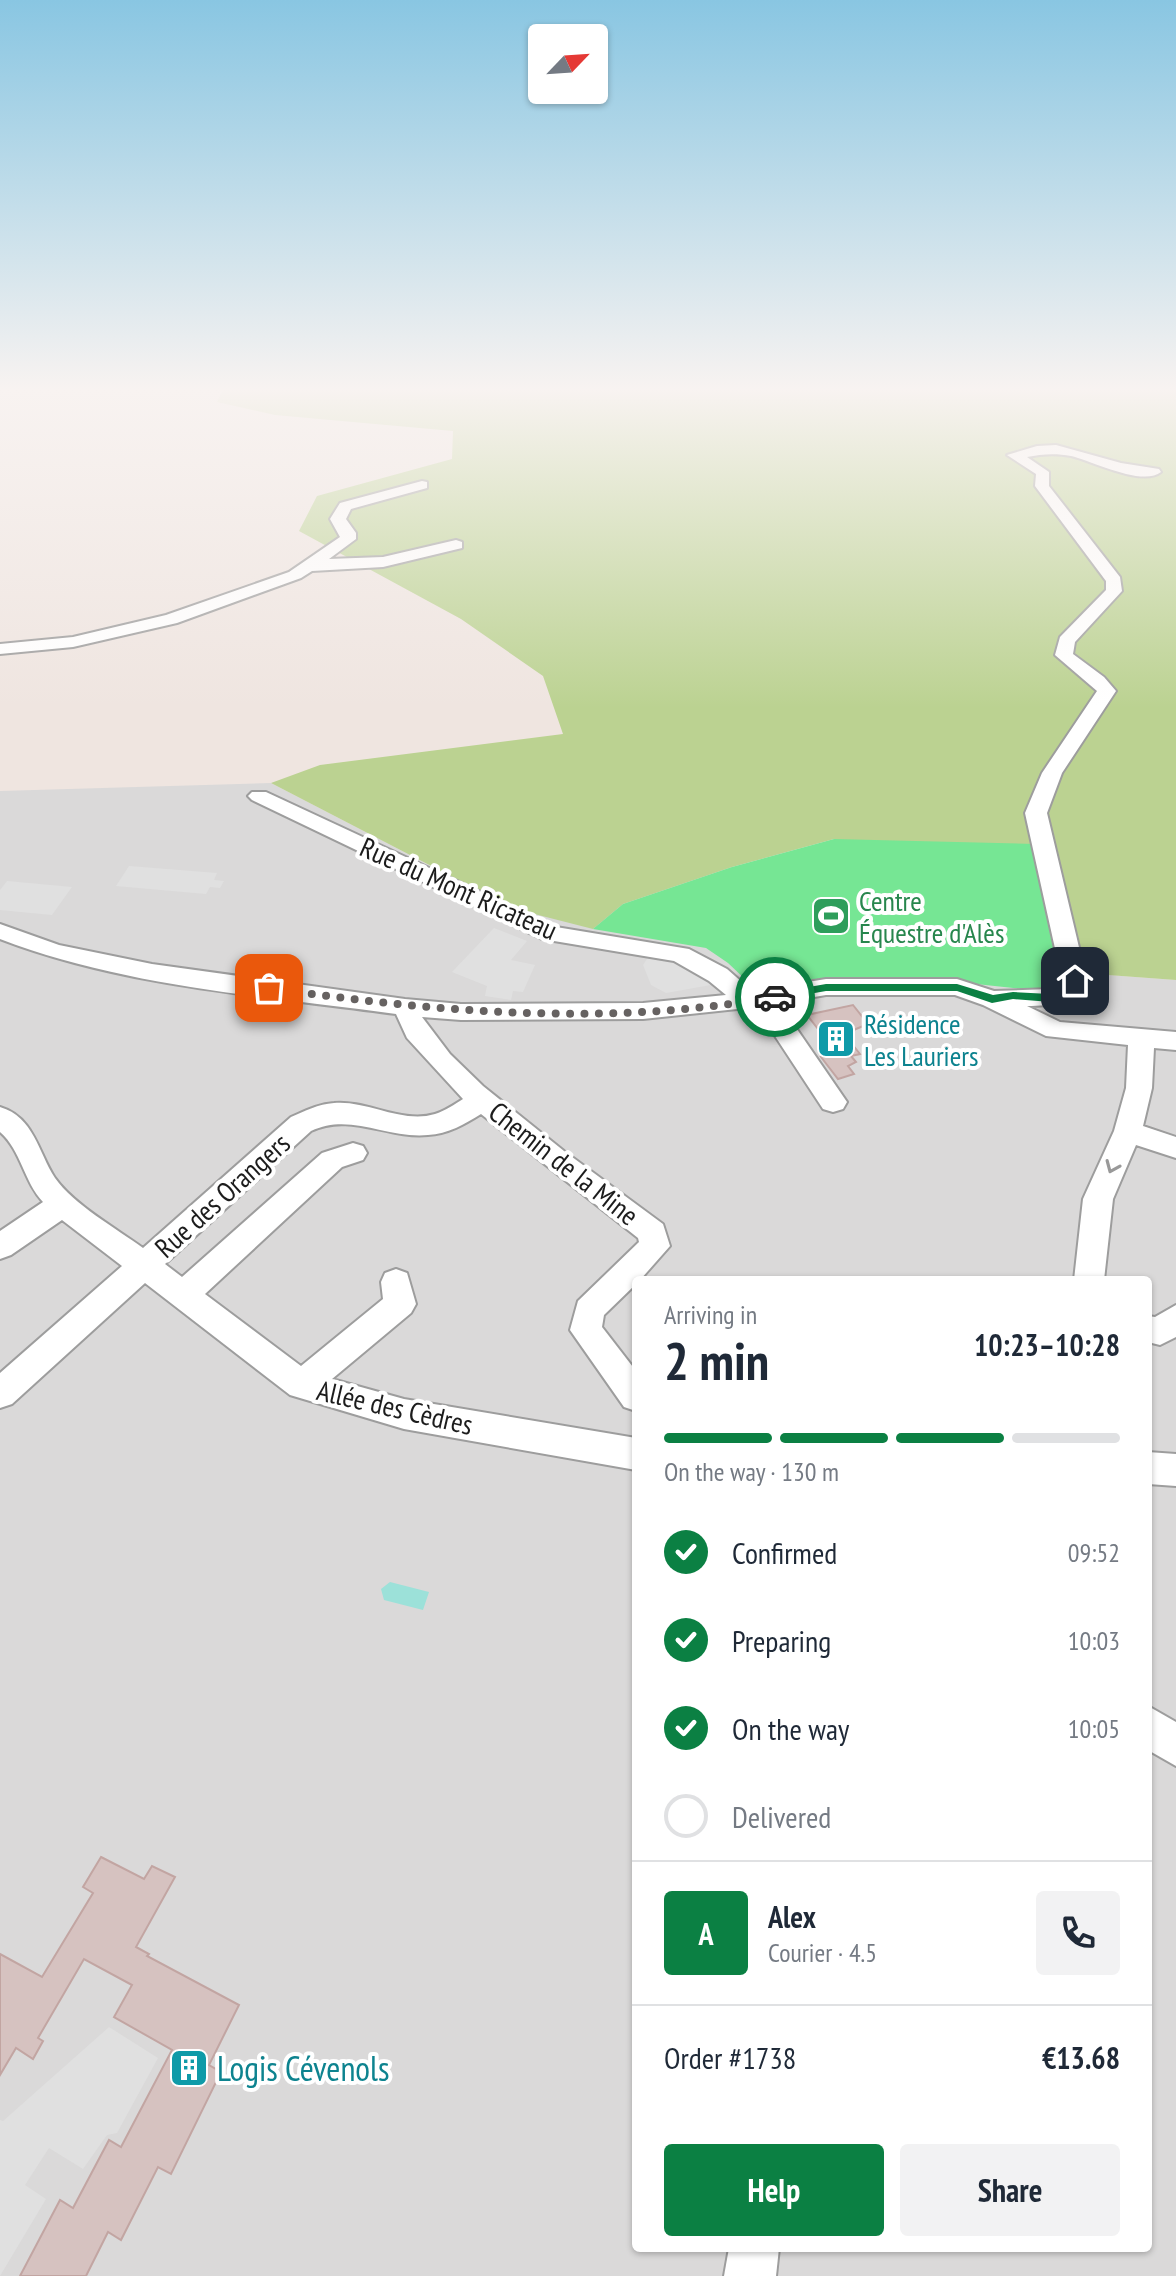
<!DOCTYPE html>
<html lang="en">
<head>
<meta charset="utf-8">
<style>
	body { margin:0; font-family:"PT Sans Narrow",sans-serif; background:#f2f2f3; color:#1f2937; height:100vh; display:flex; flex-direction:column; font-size:30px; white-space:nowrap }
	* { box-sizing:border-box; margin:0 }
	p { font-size:26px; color:#747a83 }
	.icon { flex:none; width:44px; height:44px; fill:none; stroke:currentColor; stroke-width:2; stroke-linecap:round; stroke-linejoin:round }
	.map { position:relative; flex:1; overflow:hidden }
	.side { position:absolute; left:632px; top:1276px; width:520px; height:976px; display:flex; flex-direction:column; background:#fff; border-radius:8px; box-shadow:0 2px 6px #0004 }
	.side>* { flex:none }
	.needle { width:52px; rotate:65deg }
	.buttons { position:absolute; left:528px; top:24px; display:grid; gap:16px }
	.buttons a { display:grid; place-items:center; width:80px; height:80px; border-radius:8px; background:#fff; box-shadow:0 2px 6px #0004; font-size:40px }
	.pin { position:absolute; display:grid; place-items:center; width:68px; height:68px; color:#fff; margin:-34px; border-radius:16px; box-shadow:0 4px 12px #0006 }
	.courier { position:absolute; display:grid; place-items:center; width:80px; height:80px; margin:-40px; border:6px solid #0b8043; border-radius:50%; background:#fff; color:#222; box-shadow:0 2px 10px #0007 }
	.summary em { font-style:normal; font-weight:800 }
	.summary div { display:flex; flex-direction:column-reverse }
	.summary { display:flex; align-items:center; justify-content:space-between; height:136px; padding:0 32px }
	h1 { font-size:52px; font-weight:800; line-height:60px }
	.bar { display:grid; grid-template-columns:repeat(4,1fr); gap:12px 8px; align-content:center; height:96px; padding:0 32px }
	.bar i { height:10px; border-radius:6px; background:#e0e1e3 }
	.bar .on { background:#0b8043 }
	.bar p { grid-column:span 4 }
	.line { display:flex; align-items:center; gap:20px; padding:0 32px; border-top:2px solid #e0e1e3 }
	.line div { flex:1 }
	.round { display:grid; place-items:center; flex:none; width:84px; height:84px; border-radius:8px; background:#f2f2f3 }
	ol { padding:0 32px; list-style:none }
	li { display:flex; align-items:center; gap:24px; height:88px }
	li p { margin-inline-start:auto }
	li .icon { padding:8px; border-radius:50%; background:#0b8043; color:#fff; stroke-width:4 }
	li:last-child { color:#747a83 }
	li i { width:44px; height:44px; border:4px solid #e0e1e3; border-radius:50% }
	.primary-button { display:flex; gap:16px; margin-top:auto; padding:16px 32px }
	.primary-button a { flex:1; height:92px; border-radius:8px; background:#0b8043; color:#fff; font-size:32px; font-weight:800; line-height:92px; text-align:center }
	.primary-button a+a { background:#f2f2f3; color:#1f2937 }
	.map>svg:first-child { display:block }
	.residential { fill:#dad9d9; fill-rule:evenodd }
	.forest { fill:#bbd291 }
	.pitch { fill:#76e694 }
	.parking { fill:#e0e0e0 }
	.water { fill:#9ce1d9 }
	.building { fill:#d6c2c0; stroke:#c2a5a2; stroke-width:2 }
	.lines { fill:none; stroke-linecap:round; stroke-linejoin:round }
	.minor-casing { stroke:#9d9d9d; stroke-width:4 }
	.minor { fill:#fff; fill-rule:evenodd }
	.oneway { stroke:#999 }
	.route { fill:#0b8043 }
	.done { stroke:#666261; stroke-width:8; stroke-dasharray:0 14.4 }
	.labels { text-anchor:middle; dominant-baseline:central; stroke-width:8; stroke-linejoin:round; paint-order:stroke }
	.street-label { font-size:28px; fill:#1c1c1c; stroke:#fff }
	.leisure-label { font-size:28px; fill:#27864d; stroke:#fff; text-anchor:start }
	.culture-label { font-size:28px; fill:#0d838f; stroke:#fff; text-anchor:start }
	.near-culture-label { font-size:34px; fill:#0d838f; stroke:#fff; text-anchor:start }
</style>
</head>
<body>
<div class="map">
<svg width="1176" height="2276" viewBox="0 0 1176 2276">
	<rect width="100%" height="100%" fill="#efe5e0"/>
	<path class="residential" d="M271,783L437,869L495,904H623L732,867L1067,972L1176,980V2276H0V791ZM636,1280H1148V2248H636Z"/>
	<path class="forest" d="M223,389H1176V980L1067,972L834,839L732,867L623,904L593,929L495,904L437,869L271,783L320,765L563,734L543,676L461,619L299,531L317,496L452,459L453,431L275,415L217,402Z"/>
	<path class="pitch" d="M834,839L1035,844L1070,984L1052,992L948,981L752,991L747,981L728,963L706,948L593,929L623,904L732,867Z"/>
	<g class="parking">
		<path d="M129,866L217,873L214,880L224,881L220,888L210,887L206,894L116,886Z"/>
		<path d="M7,881L72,887L52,915L0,910V890Z"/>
		<path d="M494,928L527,941L511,960L535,965L523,992L513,991L511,1000L485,996L487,986L452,972Z"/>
		<path d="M652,951L716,984L666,993L651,985L643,965Z"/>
		<path d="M109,2027L158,2058L117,2133L107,2135L83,2169L49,2148L25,2185L46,2199L0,2276V2120L3,2121Z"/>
	</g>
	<path class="water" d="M390,1582L429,1592L423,1610L384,1600L381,1589Z"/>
	<g class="building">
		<path d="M853,1005L868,1024L844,1034L860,1054L851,1056L856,1062L848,1066L854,1074L838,1079L821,1057L826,1056L819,1046L829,1043L807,1015Z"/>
		<path d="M101,1857L144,1879L152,1866L175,1877L136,1947L149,1954L147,1956L239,2005L209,2065L221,2072L171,2174L158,2167L121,2240L108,2232L86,2276H20L60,2200L73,2208L109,2140L121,2147L172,2050L114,2017L132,1985L84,1959L38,2038L43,2041L33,2059L16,2048L0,2075V1954L42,1977L93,1893L83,1887Z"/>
	</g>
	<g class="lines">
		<g class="minor-casing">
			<g id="minor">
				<path d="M1056,445L1121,463L1159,469L1161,472C1143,487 1092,461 1071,456C1056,453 1041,454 1027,457L1049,472V486L1120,577L1122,591L1075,642L1073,654L1104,677L1116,691L1062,773L1047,813L1087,981C1073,1003 1052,1006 1027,1006L1060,1022L1176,1032V1050L1154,1048L1152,1088L1143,1126L1176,1137V1158L1136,1145L1113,1199L1104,1280H1074L1083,1199L1114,1131L1126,1088L1128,1045L1046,1036L983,1005L955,995H826L779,1003L847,1102L843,1109L833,1112L823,1109L756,1007L643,1019L461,1020L422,1017L450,1054L483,1086L564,1151L663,1224L670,1246L640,1280H636V1284L604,1315L602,1327L636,1371V1411L624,1407L570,1330L578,1301L639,1242L638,1238L481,1114C465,1124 448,1134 428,1135C387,1139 350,1112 311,1131L165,1264L182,1277L322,1153L353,1143L363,1146L367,1153L363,1160L342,1167L205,1294L301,1366L383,1299L381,1282L385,1273L396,1269L407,1273L416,1304L411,1313L332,1379L404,1399L636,1438V1470L404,1429L290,1395L145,1283L12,1404L0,1408V1373L122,1266L62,1220L11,1255L0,1259V1231L43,1202C24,1182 21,1150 0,1132V1107C34,1117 38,1152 55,1178C73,1204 117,1229 143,1248L291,1117C305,1111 318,1104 334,1103C367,1100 402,1124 435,1114C445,1111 455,1104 463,1099L407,1038L396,1014C264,996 125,987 0,939V924L59,945L152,964L405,999L461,1004L643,1003L726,995L709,981L674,961L542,939L252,800L248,796L252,792H266L556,927L689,949L727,969L752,991L826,979H957L994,991L1050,989L1062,980L1025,813L1042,773L1097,691L1055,655L1060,637L1106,590V581L1035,486L1036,474L1007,455L1037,446Z"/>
				<path d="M422,481L427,482V488L351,509L346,519L356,533V539L329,559L383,557L456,540L462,542V548L383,567L312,571L301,578L177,623L73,647L0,654V644L73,637L166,615L289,572L340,537L330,519L340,503Z"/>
				<path d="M1176,1305V1337L1160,1345L1148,1342V1316L1155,1317Z"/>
				<path d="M1148,1452L1176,1454V1486L1148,1484Z"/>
				<path d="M1148,1706L1176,1722V1766L1148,1750Z"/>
				<path d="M729,2248H779L776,2276H724Z"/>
			</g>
		</g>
		<use href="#minor" class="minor"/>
	</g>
	<defs><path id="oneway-chevron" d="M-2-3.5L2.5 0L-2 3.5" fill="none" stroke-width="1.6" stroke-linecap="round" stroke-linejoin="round" transform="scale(2)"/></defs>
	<use class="oneway" href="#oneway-chevron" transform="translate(1112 1167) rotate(113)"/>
	<linearGradient id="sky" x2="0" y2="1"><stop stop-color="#89c6e2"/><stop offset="0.55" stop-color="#f8f3f1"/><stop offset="1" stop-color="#f8f3f1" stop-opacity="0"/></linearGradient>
	<rect width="1176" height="708" fill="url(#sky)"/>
	<path class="route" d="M1071,979L1081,981L1072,994L1051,1002L1013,999L992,1003L957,991H826L775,1000L769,997L775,993L826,984H957L993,995L1013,992L1050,994L1064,989Z"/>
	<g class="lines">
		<path class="done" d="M269,988C436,1012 608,1027 775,997"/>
	</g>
	<defs>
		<g id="stadium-square" transform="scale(2)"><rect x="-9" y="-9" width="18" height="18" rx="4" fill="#2e9e5b" stroke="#fff"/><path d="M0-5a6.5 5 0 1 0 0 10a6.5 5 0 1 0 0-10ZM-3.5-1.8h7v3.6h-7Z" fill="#fff"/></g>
		<g id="building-square" transform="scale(2)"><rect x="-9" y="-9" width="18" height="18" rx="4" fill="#0f9aa8" stroke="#fff"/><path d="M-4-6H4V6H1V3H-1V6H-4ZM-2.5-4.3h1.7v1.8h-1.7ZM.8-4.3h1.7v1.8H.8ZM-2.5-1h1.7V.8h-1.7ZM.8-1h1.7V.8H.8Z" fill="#fff"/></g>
	</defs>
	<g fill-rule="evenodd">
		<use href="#stadium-square" x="831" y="916"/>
		<use href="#building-square" x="836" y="1039"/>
		<use href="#building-square" x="189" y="2068"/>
	</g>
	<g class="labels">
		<g class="street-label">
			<text transform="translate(459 888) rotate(24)">Rue du Mont Ricateau</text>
			<text transform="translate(564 1163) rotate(38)">Chemin de la Mine</text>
			<text transform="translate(222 1195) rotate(-42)">Rue des Orangers</text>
			<text transform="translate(395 1407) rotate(13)">Allée des Cèdres</text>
		</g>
		<g class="leisure-label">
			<text x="859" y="900">Centre<tspan x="859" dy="32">Équestre d'Alès</tspan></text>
		</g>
		<g class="culture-label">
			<text x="864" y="1023">Résidence<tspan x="864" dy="32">Les Lauriers</tspan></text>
		</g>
		<g class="near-culture-label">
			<text x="217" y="2068">Logis Cévenols</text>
		</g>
	</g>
</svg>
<div class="buttons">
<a><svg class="needle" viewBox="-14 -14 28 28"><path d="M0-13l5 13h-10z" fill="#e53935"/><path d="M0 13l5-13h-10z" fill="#747a83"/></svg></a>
</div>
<div class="pin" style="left:269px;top:988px;background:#ea580c"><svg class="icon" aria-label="bag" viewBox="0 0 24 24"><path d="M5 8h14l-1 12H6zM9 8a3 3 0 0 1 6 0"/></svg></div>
<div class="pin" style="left:1075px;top:981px;background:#1f2937"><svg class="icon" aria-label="home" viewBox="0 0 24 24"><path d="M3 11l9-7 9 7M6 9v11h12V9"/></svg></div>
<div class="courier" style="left:775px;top:997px"><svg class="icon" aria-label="car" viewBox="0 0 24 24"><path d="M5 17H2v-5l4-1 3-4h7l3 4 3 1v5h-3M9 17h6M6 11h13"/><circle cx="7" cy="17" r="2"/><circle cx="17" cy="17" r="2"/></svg></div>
<section class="side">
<div class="summary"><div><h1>2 min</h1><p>Arriving in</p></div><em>10:23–10:28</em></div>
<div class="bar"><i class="on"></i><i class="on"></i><i class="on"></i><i></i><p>On the way · 130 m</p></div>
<ol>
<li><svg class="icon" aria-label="check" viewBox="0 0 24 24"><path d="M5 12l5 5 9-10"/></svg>Confirmed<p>09:52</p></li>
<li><svg class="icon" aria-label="check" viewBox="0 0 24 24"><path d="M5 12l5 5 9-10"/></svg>Preparing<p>10:03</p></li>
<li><svg class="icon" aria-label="check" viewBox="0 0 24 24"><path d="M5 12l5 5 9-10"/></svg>On the way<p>10:05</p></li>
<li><i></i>Delivered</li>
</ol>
<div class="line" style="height:144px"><b class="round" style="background:#0b8043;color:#fff">A</b><div><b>Alex</b><p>Courier · 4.5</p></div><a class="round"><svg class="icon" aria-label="phone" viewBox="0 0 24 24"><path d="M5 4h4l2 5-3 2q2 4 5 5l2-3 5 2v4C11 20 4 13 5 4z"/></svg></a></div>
<div class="line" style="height:104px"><div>Order #1738</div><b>€13.68</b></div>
<div class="primary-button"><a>Help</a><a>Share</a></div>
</section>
</div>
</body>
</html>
